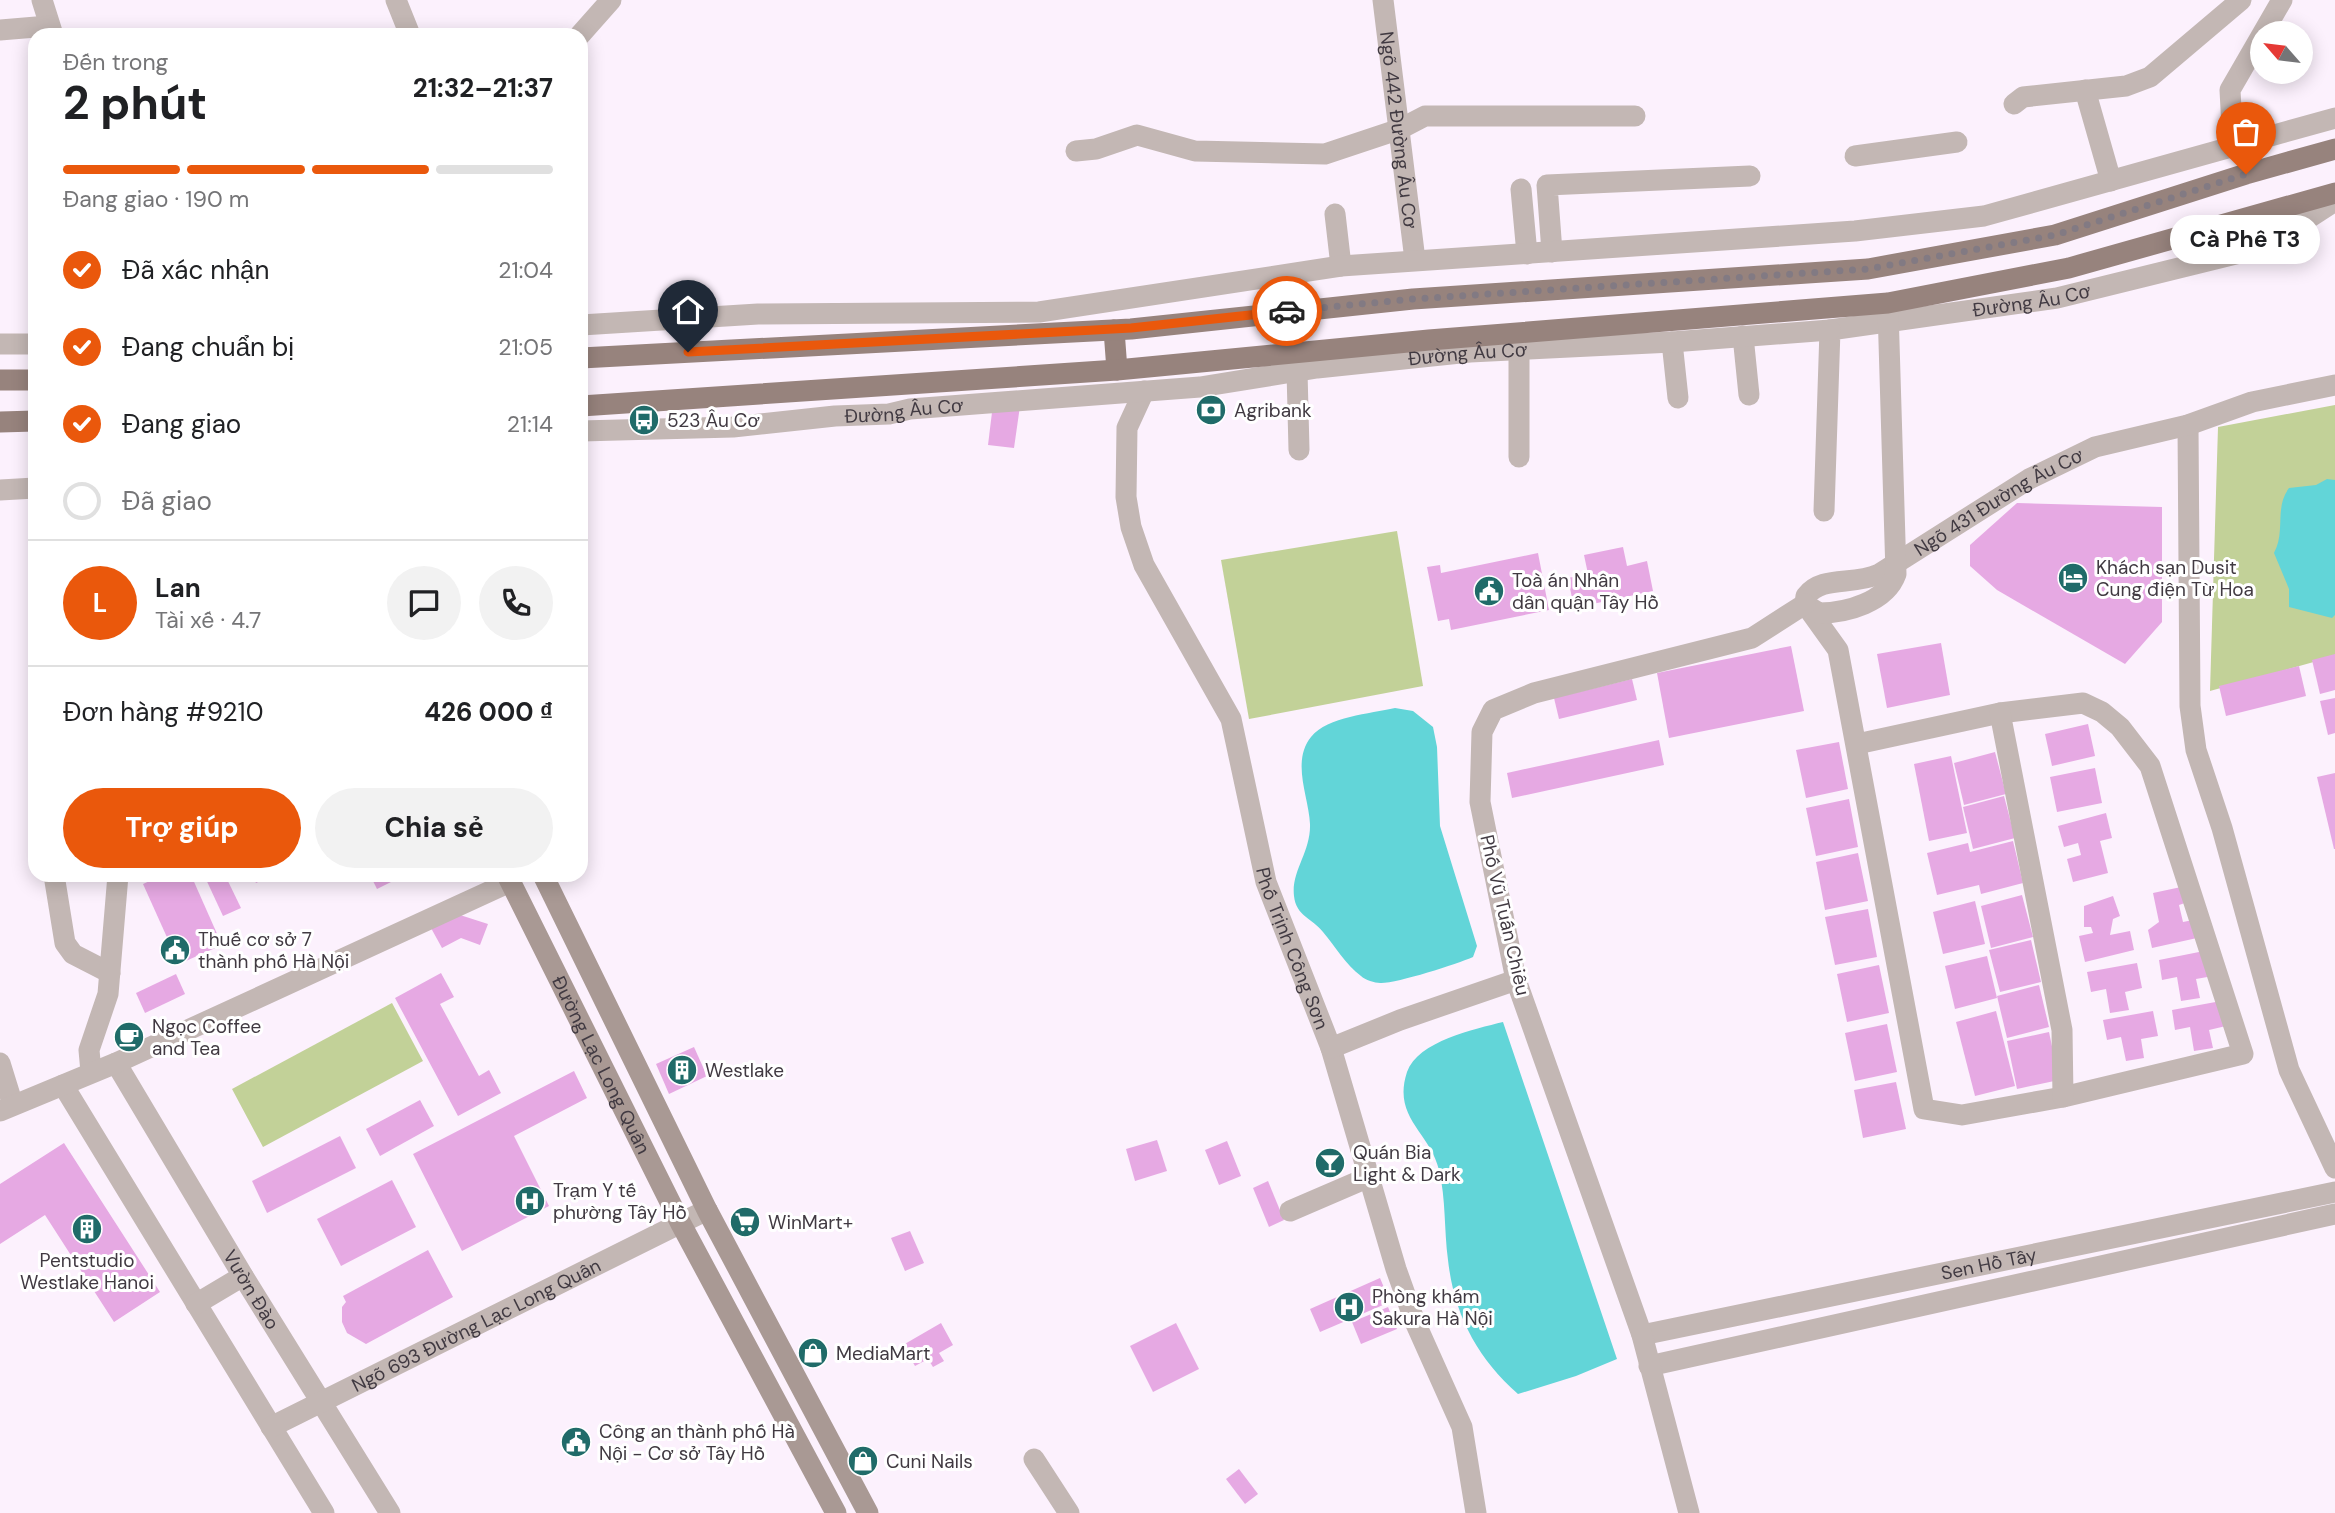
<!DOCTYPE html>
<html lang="vi">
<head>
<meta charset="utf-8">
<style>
	body { margin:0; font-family:"DM Sans",sans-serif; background:#f2f2f2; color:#202124; height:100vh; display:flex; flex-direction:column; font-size:26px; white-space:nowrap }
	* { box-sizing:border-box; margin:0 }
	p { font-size:23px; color:#757577 }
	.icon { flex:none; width:38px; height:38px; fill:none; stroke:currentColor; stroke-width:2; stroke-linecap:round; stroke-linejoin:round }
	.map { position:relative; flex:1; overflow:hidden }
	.side { position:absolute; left:28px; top:28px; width:560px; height:854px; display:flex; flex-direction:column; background:#fff; border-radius:21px; box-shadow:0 4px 18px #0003 }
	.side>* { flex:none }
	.needle { width:46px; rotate:298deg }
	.controls { position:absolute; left:2250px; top:21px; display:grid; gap:14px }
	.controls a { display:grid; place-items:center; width:63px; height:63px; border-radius:50%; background:#fff; box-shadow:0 4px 18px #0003; font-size:35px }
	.pin { position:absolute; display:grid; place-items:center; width:60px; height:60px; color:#fff; margin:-72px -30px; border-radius:50% 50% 50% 0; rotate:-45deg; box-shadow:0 0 7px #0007 }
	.pin .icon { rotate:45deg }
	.courier { position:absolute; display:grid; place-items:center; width:70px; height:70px; margin:-35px; border:5px solid #ea580c; border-radius:50%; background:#fff; color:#222; box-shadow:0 2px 9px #0007 }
	.bubble { position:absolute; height:49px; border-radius:24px; background:#fff; box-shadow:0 4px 18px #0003; font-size:23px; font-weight:700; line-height:49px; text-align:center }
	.overview em { font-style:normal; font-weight:700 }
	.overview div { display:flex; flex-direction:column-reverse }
	.overview { display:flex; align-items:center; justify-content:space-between; height:119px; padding:0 35px }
	h1 { font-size:46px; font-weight:700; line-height:52px }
	.bar { display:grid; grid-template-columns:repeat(4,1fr); gap:10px 7px; align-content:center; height:84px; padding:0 35px }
	.bar i { height:9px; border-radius:5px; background:#e0e0e0 }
	.bar .on { background:#ea580c }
	.bar p { grid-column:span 4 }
	.line { display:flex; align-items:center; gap:18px; padding:0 35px; border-top:2px solid #e0e0e0 }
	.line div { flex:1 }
	.round { display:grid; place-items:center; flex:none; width:74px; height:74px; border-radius:37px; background:#f2f2f2 }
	ol { padding:0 35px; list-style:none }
	li { display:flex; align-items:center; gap:21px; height:77px }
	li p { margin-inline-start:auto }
	li .icon { padding:7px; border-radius:50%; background:#ea580c; color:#fff; stroke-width:4 }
	li:last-child { color:#757577 }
	li i { width:38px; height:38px; border:4px solid #e0e0e0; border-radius:50% }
	.button { display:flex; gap:14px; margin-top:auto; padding:14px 35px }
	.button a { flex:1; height:80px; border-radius:42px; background:#ea580c; color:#fff; font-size:28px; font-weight:700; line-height:80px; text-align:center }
	.button a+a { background:#f2f2f2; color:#202124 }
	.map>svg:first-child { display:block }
	.green { fill:#c2d198 }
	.water { fill:#62d5d8 }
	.building { fill:#e6a9e3 }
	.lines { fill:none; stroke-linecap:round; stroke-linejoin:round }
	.minor { stroke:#c3b7b4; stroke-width:21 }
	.tertiary { stroke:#c3b7b4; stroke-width:21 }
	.secondary { stroke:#a99994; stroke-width:21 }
	.primary { stroke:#97837d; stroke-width:21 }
	.done { stroke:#827a83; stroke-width:7; stroke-dasharray:0 12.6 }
	.route { stroke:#ea580c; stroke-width:9 }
	.labels { text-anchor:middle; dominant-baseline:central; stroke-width:6; stroke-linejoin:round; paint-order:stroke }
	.street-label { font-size:19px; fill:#413a42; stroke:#fff }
	.poi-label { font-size:19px; fill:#413a42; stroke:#fff; text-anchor:start }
</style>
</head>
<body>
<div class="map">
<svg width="2335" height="1513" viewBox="0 0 2335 1513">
	<rect width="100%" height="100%" fill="#fcf1fd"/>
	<g class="green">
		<path d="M2335,405V656L2210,691L2218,427Z"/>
		<path d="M1397,531L1423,686L1249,719L1221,560Z"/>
		<path d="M392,1003L423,1061L263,1147L232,1089Z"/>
	</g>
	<g class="water">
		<path d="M2327,479L2335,480V615L2332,618L2289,607V589L2274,553C2286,531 2274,508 2289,488L2316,485Z"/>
		<path d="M1395,708L1413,711L1433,727L1437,747L1440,826L1477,946L1473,957C1457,964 1395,984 1380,983C1375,983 1365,980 1361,976C1346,965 1335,946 1323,932C1312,918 1296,916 1294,896C1291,871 1311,852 1310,824C1309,797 1291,762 1311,737C1328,716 1370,714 1395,708Z"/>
		<path d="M1503,1022L1617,1359L1576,1376L1518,1394C1477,1358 1454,1314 1448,1260C1444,1230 1446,1199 1439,1170C1430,1132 1392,1118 1407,1072C1418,1041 1475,1029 1503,1022Z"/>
	</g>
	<g class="building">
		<path d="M993,404L1020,406L1014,448L988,445Z"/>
		<path d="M2017,503L2162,507V622L2125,664L1997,590L1970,566V545Z"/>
		<path d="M1623,547L1627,566L1647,561L1653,591L1574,608L1568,578L1588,574L1584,555Z"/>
		<path d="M1538,553L1549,610L1451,630L1449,619L1438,621L1427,567L1440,565L1441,573Z"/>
		<path d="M1941,643L1950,695L1887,708L1877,654Z"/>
		<path d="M1791,646L1804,711L1669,738L1657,673Z"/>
		<path d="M2335,654V690L2320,694L2312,660Z"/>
		<path d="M2299,666L2306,696L2226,716L2219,686Z"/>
		<path d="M1632,679L1637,700L1559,719L1554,698Z"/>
		<path d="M2335,698V733L2328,735L2320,701Z"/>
		<path d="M2088,724L2095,756L2052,766L2045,734Z"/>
		<path d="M1659,740L1664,765L1512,798L1507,773Z"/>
		<path d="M1839,742L1848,789L1806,798L1796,750Z"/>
		<path d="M1995,752L2006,794L1964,805L1954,763Z"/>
		<path d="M1951,756L1967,833L1929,841L1914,764Z"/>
		<path d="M2095,768L2102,803L2057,812L2050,777Z"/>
		<path d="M2335,773V849H2334L2317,777Z"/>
		<path d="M2004,796L2015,838L1973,849L1963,807Z"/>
		<path d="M1849,799L1858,847L1816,856L1806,808Z"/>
		<path d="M2106,813L2112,838L2100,841L2108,873L2073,882L2067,859L2081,855L2078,843L2064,847L2058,826Z"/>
		<path d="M2013,841L2023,883L1981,894L1979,885L1937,895L1927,853L1968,843L1970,852Z"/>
		<path d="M1858,853L1868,901L1825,910L1816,862Z"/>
		<path d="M163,875H191L222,945L179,964L143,884Z"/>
		<path d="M204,875H225L241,908L223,916Z"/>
		<path d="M252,875H273L256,883Z"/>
		<path d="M370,875H405L377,889Z"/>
		<path d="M2181,887L2185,903L2179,905L2183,922L2193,920L2197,938L2152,948L2148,930L2159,922L2153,893Z"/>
		<path d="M2022,895L2033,937L1991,948L1981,906Z"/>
		<path d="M2113,896L2120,916L2113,919L2110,935L2130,931L2134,950L2085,962L2079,936L2093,933L2091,927H2084V906Z"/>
		<path d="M1975,901L1985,944L1943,954L1933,912Z"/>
		<path d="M1868,909L1877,957L1835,965L1825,917Z"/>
		<path d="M460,915L488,924L480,945L461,938L442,948L431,928Z"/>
		<path d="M2031,940L2041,982L2000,992L1989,950Z"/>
		<path d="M2209,950L2213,976L2196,979L2200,998L2181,1001L2177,977L2162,980L2159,960Z"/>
		<path d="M1987,956L1997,998L1955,1009L1945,966Z"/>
		<path d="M2137,963L2142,988L2125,992L2129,1010L2110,1013L2106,989L2091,992L2087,972Z"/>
		<path d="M1879,965L1889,1013L1847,1022L1837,974Z"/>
		<path d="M441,973L454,997L440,1004L479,1076L489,1070L501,1093L458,1116L395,998Z"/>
		<path d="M176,974L185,994L145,1013L136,993Z"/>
		<path d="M2039,985L2049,1027L2007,1038L1997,996Z"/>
		<path d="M2221,1001L2226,1026L2209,1030L2213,1048L2194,1051L2190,1027L2175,1030L2172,1010Z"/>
		<path d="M1996,1011L2015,1086L1975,1096L1956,1022Z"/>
		<path d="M2153,1011L2158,1036L2141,1039L2144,1058L2126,1061L2121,1037L2107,1040L2103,1020Z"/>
		<path d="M1887,1024L1897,1072L1855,1081L1845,1033Z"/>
		<path d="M2049,1032L2059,1080L2017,1089L2007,1041Z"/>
		<path d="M694,1047L707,1076L669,1094L656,1064Z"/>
		<path d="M574,1071L587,1098L514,1136L549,1206L462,1251L413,1154Z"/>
		<path d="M1896,1082L1906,1129L1863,1138L1854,1090Z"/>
		<path d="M420,1100L434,1126L380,1156L366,1129Z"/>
		<path d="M340,1136L356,1168L267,1213L252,1181Z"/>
		<path d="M1157,1140L1167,1171L1135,1181L1126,1149Z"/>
		<path d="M1227,1141L1241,1176L1219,1185L1205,1150Z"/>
		<path d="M64,1143L160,1292L114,1322L45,1215L0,1244V1184Z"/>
		<path d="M392,1180L416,1227L341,1266L317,1219Z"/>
		<path d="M1268,1181L1284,1220L1269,1227L1253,1188Z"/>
		<path d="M910,1231L924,1263L905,1271L891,1238Z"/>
		<path d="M428,1250L453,1297L366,1344L347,1333L342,1322V1307L346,1302L343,1296Z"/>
		<path d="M1380,1278L1390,1302L1320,1332L1310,1309Z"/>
		<path d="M1388,1307L1397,1329L1361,1344L1352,1322Z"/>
		<path d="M941,1323L953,1345L939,1353L944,1361L933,1367L928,1359L915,1366L903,1345Z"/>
		<path d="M1176,1323L1199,1369L1153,1392L1130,1346Z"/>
		<path d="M1239,1469L1258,1494L1245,1504L1226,1479Z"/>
	</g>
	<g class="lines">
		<g class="minor">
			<path d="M42,0L53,35"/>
			<path d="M396,0L410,35"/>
			<path id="s1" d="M1383,0L1415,260"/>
			<path d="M0,30L48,26"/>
			<path d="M580,35L611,0"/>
			<path d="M2085,90L2111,181"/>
			<path d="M2014,104L2023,97L2126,86L2150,77L2241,0"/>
			<path d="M2233,146L2230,90L2282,0"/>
			<path d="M1076,151L1096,149L1137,135L1195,151L1325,154L1400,129L1425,116H1635"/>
			<path d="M1855,156L1957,142"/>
			<path d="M1521,189L1527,254"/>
			<path d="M1335,214L1341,266"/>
			<path d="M1552,252L1547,185L1750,176"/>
			<path d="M1743,336L1749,395"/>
			<path d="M1672,342L1678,398"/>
			<path d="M1297,371L1299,450"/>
			<path id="s2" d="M1144,391L1127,428L1126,497L1131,527L1144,565L1231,719L1266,882L1331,1048L1396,1269L1415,1322L1462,1427L1476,1513"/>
			<path d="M2188,425L2190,706L2196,750L2222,828L2289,1070L2335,1168"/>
			<path d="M1519,457V348"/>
			<path id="s3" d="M1824,511L1830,330L2057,298L2264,247L2335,201"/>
			<path d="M1805,604L1838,650L1924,1109L1962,1115L2063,1097L2243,1054L2150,766L2120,727L2102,712L2083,703L2000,713L1857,744"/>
			<path id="s4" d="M1805,604L1806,596C1822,575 1852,586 1879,574L2029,479L2095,447L2188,425L2252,402L2335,385"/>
			<path d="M1806,605L1819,613C1847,613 1886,602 1896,574L1888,309"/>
			<path d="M2000,713L2062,1030L2063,1097"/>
			<path d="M54,875L65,943L73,954L110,973"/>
			<path d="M1331,1048L1400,1020L1516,980"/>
			<path d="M0,1063L13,1105"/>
			<path id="s5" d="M116,1063L243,1276L390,1513"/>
			<path d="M91,1072L89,1050L108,994L118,875"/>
			<path d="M63,1085L324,1513"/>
			<path d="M0,1111L116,1063L510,882"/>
			<path d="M1290,1211L1369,1177"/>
			<path d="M196,1304L243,1276"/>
			<path id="s6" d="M1642,1335L2335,1192"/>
			<path d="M1649,1366L2335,1214"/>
			<path id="s7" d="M271,1427L707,1210"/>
			<path d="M1034,1459L1069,1513"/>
			<path d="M1689,1513L1642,1335L1516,980L1480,802L1482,732L1493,710L1534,693L1752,638L1805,604"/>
		</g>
		<g class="tertiary">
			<path d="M581,325L758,314L1039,312L1341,266L1855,231L1984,216L2335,118"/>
			<path d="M0,344H35"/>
			<path id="s8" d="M581,431L733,427L835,416L889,414L910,409L1200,387L1317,368L1470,352L1672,342L1830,330"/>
			<path d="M0,490L35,488"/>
		</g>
		<g class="secondary">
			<path id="s9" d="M507,875L681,1224L836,1513"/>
			<path d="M543,875L707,1210L868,1513"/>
		</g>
		<g class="primary">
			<path d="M1114,330L1117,370"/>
			<path d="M581,358L1131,329L1413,299L1868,269L2055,235L2246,174L2335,149"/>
			<path d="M0,380H35"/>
			<path d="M581,406L1117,370L1429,340L1888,303L2069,268L2335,193"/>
			<path d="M0,422L35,421"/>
		</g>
	</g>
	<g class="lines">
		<path class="done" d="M1287,311L1413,299L1868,269L2055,235L2246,174"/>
		<path class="route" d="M688,352L1131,328L1287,311"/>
	</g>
	<defs>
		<g id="bank-disc" transform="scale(1.575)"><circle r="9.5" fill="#206b69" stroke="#fff"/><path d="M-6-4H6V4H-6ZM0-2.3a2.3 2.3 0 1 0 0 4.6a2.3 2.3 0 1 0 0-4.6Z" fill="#fff"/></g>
		<g id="bus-disc" transform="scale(1.575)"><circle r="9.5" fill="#206b69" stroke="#fff"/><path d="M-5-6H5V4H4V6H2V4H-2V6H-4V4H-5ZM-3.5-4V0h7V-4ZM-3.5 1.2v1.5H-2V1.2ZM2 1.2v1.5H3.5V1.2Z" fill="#fff"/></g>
		<g id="hotel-disc" transform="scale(1.575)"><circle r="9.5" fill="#206b69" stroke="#fff"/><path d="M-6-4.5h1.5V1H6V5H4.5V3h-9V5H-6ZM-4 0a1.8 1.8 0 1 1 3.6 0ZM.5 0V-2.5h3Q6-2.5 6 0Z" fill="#fff"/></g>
		<g id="civic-disc" transform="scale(1.575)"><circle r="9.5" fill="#206b69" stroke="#fff"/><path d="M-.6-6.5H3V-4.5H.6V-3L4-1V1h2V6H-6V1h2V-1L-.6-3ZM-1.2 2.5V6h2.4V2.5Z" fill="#fff"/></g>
		<g id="cafe-disc" transform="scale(1.575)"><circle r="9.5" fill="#206b69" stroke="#fff"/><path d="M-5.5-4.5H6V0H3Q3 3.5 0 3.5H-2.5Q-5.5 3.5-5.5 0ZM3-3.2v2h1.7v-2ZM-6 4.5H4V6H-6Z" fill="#fff"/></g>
		<g id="building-disc" transform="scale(1.575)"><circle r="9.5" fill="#206b69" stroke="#fff"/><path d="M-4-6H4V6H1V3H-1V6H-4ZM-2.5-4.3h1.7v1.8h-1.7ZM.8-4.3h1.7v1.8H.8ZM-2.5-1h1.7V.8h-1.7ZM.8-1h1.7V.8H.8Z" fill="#fff"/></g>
		<g id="bar-disc" transform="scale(1.575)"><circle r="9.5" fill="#206b69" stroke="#fff"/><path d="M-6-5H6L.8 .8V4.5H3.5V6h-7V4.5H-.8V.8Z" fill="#fff"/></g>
		<g id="hospital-disc" transform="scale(1.575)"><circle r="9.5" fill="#206b69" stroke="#fff"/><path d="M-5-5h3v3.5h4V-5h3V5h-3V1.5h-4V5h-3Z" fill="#fff"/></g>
		<g id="supermarket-disc" transform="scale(1.575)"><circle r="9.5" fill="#206b69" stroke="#fff"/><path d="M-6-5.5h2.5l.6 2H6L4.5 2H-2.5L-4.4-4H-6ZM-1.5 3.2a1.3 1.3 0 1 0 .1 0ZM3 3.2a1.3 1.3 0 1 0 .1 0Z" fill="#fff"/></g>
		<g id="shop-disc" transform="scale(1.575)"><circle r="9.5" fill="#206b69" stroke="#fff"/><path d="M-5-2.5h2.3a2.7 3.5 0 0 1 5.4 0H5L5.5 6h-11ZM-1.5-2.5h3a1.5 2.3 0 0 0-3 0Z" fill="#fff"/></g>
	</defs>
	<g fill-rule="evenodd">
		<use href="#bank-disc" x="1211" y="410"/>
		<use href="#bus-disc" x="644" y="420"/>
		<use href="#hotel-disc" x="2073" y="578"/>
		<use href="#civic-disc" x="1489" y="591"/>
		<use href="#civic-disc" x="175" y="950"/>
		<use href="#cafe-disc" x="129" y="1037"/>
		<use href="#building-disc" x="682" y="1070"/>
		<use href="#bar-disc" x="1330" y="1163"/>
		<use href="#hospital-disc" x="530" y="1201"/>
		<use href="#supermarket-disc" x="745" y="1222"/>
		<use href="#building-disc" x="87" y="1229"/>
		<use href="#hospital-disc" x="1349" y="1307"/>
		<use href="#shop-disc" x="813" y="1353"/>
		<use href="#civic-disc" x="576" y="1442"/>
		<use href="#shop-disc" x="863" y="1461"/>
	</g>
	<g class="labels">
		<g class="street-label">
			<text stroke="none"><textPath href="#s1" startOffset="131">Ngõ 442 Đường Âu Cơ</textPath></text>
			<text stroke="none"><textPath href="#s3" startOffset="385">Đường Âu Cơ</textPath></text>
			<text stroke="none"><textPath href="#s8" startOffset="891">Đường Âu Cơ</textPath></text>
			<text stroke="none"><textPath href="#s8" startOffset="324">Đường Âu Cơ</textPath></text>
			<text stroke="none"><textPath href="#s4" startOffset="226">Ngõ 431 Đường Âu Cơ</textPath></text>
			<text transform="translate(1505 915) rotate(77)">Phố Vũ Tuấn Chiêu</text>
			<text stroke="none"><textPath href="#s2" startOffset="595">Phố Trịnh Công Sơn</textPath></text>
			<text stroke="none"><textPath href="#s9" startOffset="212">Đường Lạc Long Quân</textPath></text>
			<text stroke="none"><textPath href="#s6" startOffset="354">Sen Hồ Tây</textPath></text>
			<text stroke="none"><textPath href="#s5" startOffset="264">Vườn Đào</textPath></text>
			<text stroke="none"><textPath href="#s7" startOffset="229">Ngõ 693 Đường Lạc Long Quân</textPath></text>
		</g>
		<g class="poi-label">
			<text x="1234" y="410">Agribank</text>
			<text x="667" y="420">523 Âu Cơ</text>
			<text x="2096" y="567">Khách sạn Dusit<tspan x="2096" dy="22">Cung điện Từ Hoa</tspan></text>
			<text x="1512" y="580">Toà án Nhân<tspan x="1512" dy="22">dân quận Tây Hồ</tspan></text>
			<text x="198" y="939">Thuế cơ sở 7<tspan x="198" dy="22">thành phố Hà Nội</tspan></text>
			<text x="152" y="1026">Ngọc Coffee<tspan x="152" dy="22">and Tea</tspan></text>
			<text x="705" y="1070">Westlake</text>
			<text x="1353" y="1152">Quán Bia<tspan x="1353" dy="22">Light &amp; Dark</tspan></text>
			<text x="553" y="1190">Trạm Y tế<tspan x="553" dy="22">phường Tây Hồ</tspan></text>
			<text x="768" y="1222">WinMart+</text>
			<text x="87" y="1260" text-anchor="middle">Pentstudio<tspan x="87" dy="22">Westlake Hanoi</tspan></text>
			<text x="1372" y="1296">Phòng khám<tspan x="1372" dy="22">Sakura Hà Nội</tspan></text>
			<text x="836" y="1353">MediaMart</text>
			<text x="599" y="1431">Công an thành phố Hà<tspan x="599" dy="22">Nội - Cơ sở Tây Hồ</tspan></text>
			<text x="886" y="1461">Cuni Nails</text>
		</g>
	</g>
</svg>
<div class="controls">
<a><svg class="needle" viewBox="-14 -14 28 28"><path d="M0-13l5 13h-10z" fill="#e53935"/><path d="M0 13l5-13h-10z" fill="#757577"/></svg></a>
</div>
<div class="pin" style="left:2246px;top:174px;background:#ea580c"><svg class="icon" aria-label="bag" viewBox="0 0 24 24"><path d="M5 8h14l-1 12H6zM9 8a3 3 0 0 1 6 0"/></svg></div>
<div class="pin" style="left:688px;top:352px;background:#1f2937"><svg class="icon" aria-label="home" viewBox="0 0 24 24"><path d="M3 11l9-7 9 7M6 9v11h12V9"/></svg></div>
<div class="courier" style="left:1287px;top:311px"><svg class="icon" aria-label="car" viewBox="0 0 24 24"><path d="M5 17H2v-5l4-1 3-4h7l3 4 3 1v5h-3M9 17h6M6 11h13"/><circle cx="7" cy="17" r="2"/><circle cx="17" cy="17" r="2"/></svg></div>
<div class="bubble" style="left:2170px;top:215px;width:150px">Cà Phê T3</div>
<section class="side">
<div class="overview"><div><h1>2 phút</h1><p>Đến trong</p></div><em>21:32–21:37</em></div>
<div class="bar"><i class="on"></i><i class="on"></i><i class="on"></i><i></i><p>Đang giao · 190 m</p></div>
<ol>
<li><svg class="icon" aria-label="check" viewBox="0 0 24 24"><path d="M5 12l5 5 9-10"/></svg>Đã xác nhận<p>21:04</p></li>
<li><svg class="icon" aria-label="check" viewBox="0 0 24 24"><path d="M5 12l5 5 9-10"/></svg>Đang chuẩn bị<p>21:05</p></li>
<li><svg class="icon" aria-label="check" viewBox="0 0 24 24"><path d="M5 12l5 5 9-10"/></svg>Đang giao<p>21:14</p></li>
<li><i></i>Đã giao</li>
</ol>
<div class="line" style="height:126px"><b class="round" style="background:#ea580c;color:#fff">L</b><div><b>Lan</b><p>Tài xế · 4.7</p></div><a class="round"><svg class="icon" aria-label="chat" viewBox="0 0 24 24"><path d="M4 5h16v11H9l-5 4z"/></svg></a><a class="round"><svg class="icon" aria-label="phone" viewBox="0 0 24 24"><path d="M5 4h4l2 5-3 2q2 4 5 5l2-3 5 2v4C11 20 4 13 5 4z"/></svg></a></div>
<div class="line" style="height:91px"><div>Đơn hàng #9210</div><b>426 000 ₫</b></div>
<div class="button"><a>Trợ giúp</a><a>Chia sẻ</a></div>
</section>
</div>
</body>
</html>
